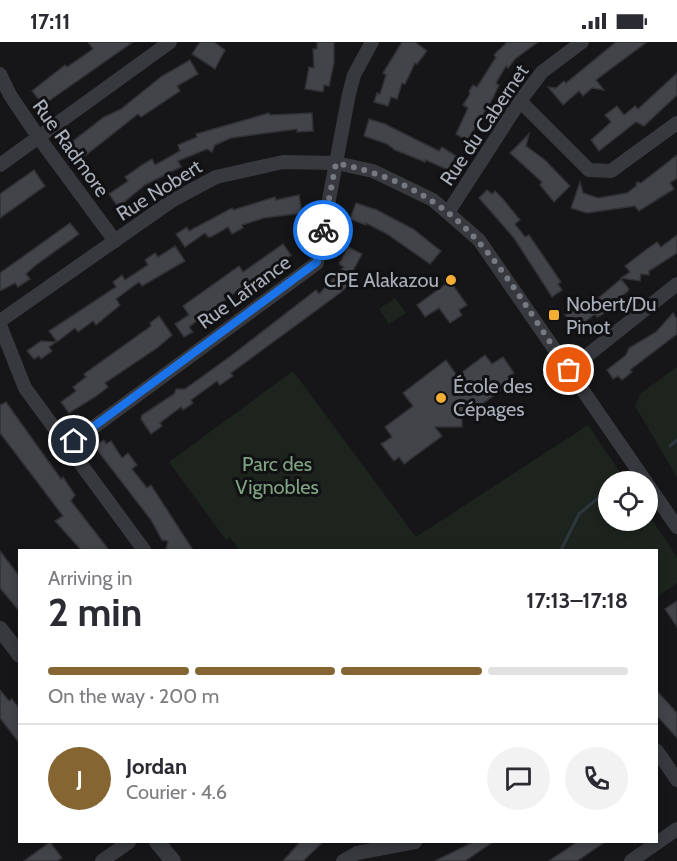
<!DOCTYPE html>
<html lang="en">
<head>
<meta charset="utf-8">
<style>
	body { margin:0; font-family:Cabin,sans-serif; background:#f2f2f3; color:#2b2b33; height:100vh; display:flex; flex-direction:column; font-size:22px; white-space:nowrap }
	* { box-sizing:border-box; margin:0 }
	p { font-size:20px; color:#7c7c81 }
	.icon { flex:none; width:33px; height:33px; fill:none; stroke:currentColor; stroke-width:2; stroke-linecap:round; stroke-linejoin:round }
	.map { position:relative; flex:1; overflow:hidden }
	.sheet { position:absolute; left:18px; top:507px; width:640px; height:294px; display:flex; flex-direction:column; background:#fff; border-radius:0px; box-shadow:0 3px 9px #0003 }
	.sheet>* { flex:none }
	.fabs { position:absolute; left:598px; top:429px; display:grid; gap:12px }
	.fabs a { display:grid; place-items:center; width:60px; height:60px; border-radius:50%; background:#fff; box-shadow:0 3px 9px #0003; font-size:30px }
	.pin { position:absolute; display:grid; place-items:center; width:51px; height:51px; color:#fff; margin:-26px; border:3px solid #fff; border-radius:50%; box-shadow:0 2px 6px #0007 }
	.courier { position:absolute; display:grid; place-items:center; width:60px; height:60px; margin:-30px; border:4px solid #1a73e8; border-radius:50%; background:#fff; color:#222; box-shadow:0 2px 8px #0007 }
	.overview em { font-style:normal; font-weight:800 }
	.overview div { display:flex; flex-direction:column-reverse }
	.overview { display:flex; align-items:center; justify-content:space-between; height:102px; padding:0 30px }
	h1 { font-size:39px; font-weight:800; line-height:45px }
	.bar { display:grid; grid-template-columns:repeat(4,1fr); gap:9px 6px; align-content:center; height:72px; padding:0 30px }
	.bar i { height:8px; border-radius:4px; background:#e1e1e2 }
	.bar .on { background:#856633 }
	.bar p { grid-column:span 4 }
	.line { display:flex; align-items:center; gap:15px; padding:0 30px; border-top:2px solid #e1e1e2 }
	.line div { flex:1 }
	.round { display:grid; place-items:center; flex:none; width:63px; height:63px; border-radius:32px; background:#f2f2f3 }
	.status { display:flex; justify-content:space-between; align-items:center; height:42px; padding:0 30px; background:#fff; direction:ltr }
	.status svg { height:16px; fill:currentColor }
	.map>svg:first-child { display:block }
	.green { fill:#1c241d }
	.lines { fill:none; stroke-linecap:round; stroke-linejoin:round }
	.stream { stroke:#2c363d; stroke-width:3 }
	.building { fill:#424449; stroke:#303035; stroke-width:1.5 }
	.minor { stroke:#37393e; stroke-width:14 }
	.tertiary { stroke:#37393e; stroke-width:16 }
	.done { stroke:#757981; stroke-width:6; stroke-dasharray:0 10.8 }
	.route { stroke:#1a73e8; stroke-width:8 }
	.poi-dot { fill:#f4ae33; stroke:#111114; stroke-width:2 }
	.labels { text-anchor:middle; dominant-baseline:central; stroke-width:6; stroke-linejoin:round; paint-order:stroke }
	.street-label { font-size:20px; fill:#a8aeb9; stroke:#111114 }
	.poi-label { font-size:20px; fill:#a8aeb9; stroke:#111114; text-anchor:start }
	.park-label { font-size:20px; fill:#7fa481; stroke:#111114 }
</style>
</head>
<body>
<div class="status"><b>17:11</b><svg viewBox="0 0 49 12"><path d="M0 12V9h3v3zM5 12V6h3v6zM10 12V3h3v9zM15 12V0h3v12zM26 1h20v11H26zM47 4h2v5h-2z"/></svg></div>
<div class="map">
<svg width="677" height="819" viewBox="0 0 677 819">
	<rect width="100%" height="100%" fill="#161619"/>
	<g class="green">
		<path d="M395,256L406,271L389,282L379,267Z"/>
		<path d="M677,325V435L635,364L641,351Z"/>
		<path d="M293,329L416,495L588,383L626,439L609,440V478H648V472L677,515V541L657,555V508H239L230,495L226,498L169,420Z"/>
	</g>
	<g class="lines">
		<g class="stream">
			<path d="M670,404L677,398"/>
			<path d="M561,508L579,472L609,447"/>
		</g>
	</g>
	<g class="building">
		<path d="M88,0H133L43,63L32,49L65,23L67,25L93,7Z"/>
		<path d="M200,0H214L225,8L215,27L192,12Z"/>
		<path d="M317,0H334V21L329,44L324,43L323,50L305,47L309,25L314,26L313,7H317Z"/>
		<path d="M402,0H415L427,9L417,22L415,21L405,42L402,41L397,57L391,55L388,64L374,60L377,51L380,52L386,33L383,31Z"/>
		<path d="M507,0H538L515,17L508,26L506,24L496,41L499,43L493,56L467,99L456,92L468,66L463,63L470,52L469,49L473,43L477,45L496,15L494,13Z"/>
		<path d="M616,0H647L596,38L604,48L592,46L583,54L579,49L563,63L548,45L556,46L564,39L566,41Z"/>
		<path d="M190,18L198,32L177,44L180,49L141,75L138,72L81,117L76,111L75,113L68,103L104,75L121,67L162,34Z"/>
		<path d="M677,31V53L644,84L636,80L599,109L591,98L611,80L605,73L617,64L624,73L635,64L638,67Z"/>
		<path d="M269,71L270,73L312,71L313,89L297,90V87L231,96L215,103L212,110L207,107L178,119L181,125L145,143L118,165L109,152L128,139L125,135L142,123L152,117L155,123L180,109L178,103L197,95L196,92Z"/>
		<path d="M369,77L385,82L439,109L442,105L456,114L448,128L426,118L425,120L395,108L387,102L364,94Z"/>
		<path d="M529,92L526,104L545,118L570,144L554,160L540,143L542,140L510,111Z"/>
		<path d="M677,113V136L670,141L674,147L639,169L635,164L587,171L571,166L580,140L583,151L598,156L627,151L636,144L637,140L641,141Z"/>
		<path d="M34,128L45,144L0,176V152Z"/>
		<path d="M487,148L492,152L495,149L503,157L520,178L515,182L525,195L529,193L561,240L558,242L562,248L552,255L514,196L479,156Z"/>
		<path d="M299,153L302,171L264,176L242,183L243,186L232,192L228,185L211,195H208L205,191L185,205L176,192L187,185L189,189L232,166L233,168L275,155L276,158Z"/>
		<path d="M356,161L377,168L413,187L441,209L430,222L387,192L366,181V183L350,177Z"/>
		<path d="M70,181L79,192L36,223L26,232L30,237L18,245L15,241L0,249V231Z"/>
		<path d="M677,193V211L649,229V233L641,232L640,239L621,236L630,230L625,224L647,207L657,200L661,205Z"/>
		<path d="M283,202L291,213L259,239L256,235L189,285L193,290L184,295L175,282L189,273L183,264L239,224L243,230Z"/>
		<path d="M175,204L185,219L142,244L139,240L116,257L120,263L96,283L93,279L78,290L75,286L57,300L49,289L116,245L113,240L122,233L125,238L148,223L145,218L155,211L158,215Z"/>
		<path d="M348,205L362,212L349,236L352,240L340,251L231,331L233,334L220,343L217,339L191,358L193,361L183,368L181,365L160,381L162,384L151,392L141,377L142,373L174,352L176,347H185L232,313L316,248L319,252L344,225L339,222Z"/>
		<path d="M621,237L629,247L627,250L611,262V268L597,275L595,272L572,290L565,280L569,278L565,273L580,262L584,268Z"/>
		<path d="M450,239L467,263L459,268L462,273L450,281L439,266L425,275L417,263Z"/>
		<path d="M673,271L677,277V292L630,328L632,330L622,338L618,334L613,337L607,328L626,313L629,306L656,290Z"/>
		<path d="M159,274L172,293L157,306L105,341L108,345L95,355L69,371L61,360L76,349L73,345L86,335L84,332L151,284L150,281Z"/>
		<path d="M41,299L56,300L49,305L52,309L41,317L39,314L34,317L27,309Z"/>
		<path d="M485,313L492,322L503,315L514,331L508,335L512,340L462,377V385H435L442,394L404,422L399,415L394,419L381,402L392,395L385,385L413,364L403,351L446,318L457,334Z"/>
		<path d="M6,360L61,437L63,435L75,453L71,459L109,508H81L55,479L63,474L0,391V363Z"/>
		<path d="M104,398L106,402L111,399L122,416L128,411L137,423L132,427L147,446L151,443L193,508H166L168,499L162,498L151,478L94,404Z"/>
		<path d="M0,509L20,535V570L0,546Z"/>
		<path d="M677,559V585L665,567Z"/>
		<path d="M0,648L9,659L12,657L20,667V702L0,676Z"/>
		<path d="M657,649L677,671V696L657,674Z"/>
		<path d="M50,800L62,816L57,819H24Z"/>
		<path d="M300,800H323L303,819H283Z"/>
		<path d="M473,800H493L465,819H435Z"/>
		<path d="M577,800H605L577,819H549Z"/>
	</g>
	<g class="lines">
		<g class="minor">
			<path d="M0,32L10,53L39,96L115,199"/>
			<path d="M520,59L589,128L611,129L677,81"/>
			<path d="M0,123L170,0"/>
			<path d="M449,169L520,59L542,30L582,0"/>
			<path d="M0,279L173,158L216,135L283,120L336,121L373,129L433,158L479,198L646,440"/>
			<path d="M0,283L25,346L144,508"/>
			<path d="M569,328L677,242"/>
			<path d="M68,404L317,221L349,52L354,33L372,0"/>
			<path d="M648,443L677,485"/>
			<path d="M657,709L677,738"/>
			<path d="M102,819L129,800"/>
			<path d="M343,819L357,811L415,800"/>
			<path d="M631,819L677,787"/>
		</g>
		<g class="tertiary">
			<path d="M0,587L20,613"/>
			<path d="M157,800L173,819"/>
		</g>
	</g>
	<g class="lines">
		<path class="done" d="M323,188L336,121C469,149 498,226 569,328"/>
		<path class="route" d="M74,399L317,220L323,188"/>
	</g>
	<g class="poi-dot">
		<circle cx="451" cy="238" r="6"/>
		<rect x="548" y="267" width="12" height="12" rx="3"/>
		<circle cx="441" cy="356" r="6"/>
	</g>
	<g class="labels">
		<g class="street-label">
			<text transform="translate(484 83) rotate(-56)">Rue du Cabernet</text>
			<text transform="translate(71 106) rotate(54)">Rue Radmore</text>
			<text transform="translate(159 148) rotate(-32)">Rue Nobert</text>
			<text transform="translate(244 250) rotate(-36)">Rue Lafrance</text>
		</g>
		<g class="poi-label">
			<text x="439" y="238" text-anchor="end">CPE Alakazou</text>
			<text x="566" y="262">Nobert/Du<tspan x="566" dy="23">Pinot</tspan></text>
			<text x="453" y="344">École des<tspan x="453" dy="23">Cépages</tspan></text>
		</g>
		<g class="park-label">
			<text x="277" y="422">Parc des<tspan x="277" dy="23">Vignobles</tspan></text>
		</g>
	</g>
</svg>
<div class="fabs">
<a><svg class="icon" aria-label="locate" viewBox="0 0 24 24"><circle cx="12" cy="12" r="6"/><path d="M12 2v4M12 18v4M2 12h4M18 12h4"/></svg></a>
</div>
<div class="pin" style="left:569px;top:328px;background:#ea580c"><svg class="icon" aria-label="bag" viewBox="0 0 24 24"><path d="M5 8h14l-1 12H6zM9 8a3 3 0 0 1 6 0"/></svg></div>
<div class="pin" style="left:74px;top:399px;background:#1f2937"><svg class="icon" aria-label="home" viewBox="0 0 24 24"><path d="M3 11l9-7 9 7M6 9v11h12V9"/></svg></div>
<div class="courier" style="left:323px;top:188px"><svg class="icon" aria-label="bike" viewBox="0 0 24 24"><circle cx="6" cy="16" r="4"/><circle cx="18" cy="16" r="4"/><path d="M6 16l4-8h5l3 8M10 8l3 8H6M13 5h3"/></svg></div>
<section class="sheet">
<div class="overview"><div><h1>2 min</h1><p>Arriving in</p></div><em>17:13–17:18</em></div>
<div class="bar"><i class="on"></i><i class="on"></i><i class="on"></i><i></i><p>On the way · 200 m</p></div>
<div class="line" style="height:108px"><b class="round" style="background:#856633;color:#fff">J</b><div><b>Jordan</b><p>Courier · 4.6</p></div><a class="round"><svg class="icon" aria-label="chat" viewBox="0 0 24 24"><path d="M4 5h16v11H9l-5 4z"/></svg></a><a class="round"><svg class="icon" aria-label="phone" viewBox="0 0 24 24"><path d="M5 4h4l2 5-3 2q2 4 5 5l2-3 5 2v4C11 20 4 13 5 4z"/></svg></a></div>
</section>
</div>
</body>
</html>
